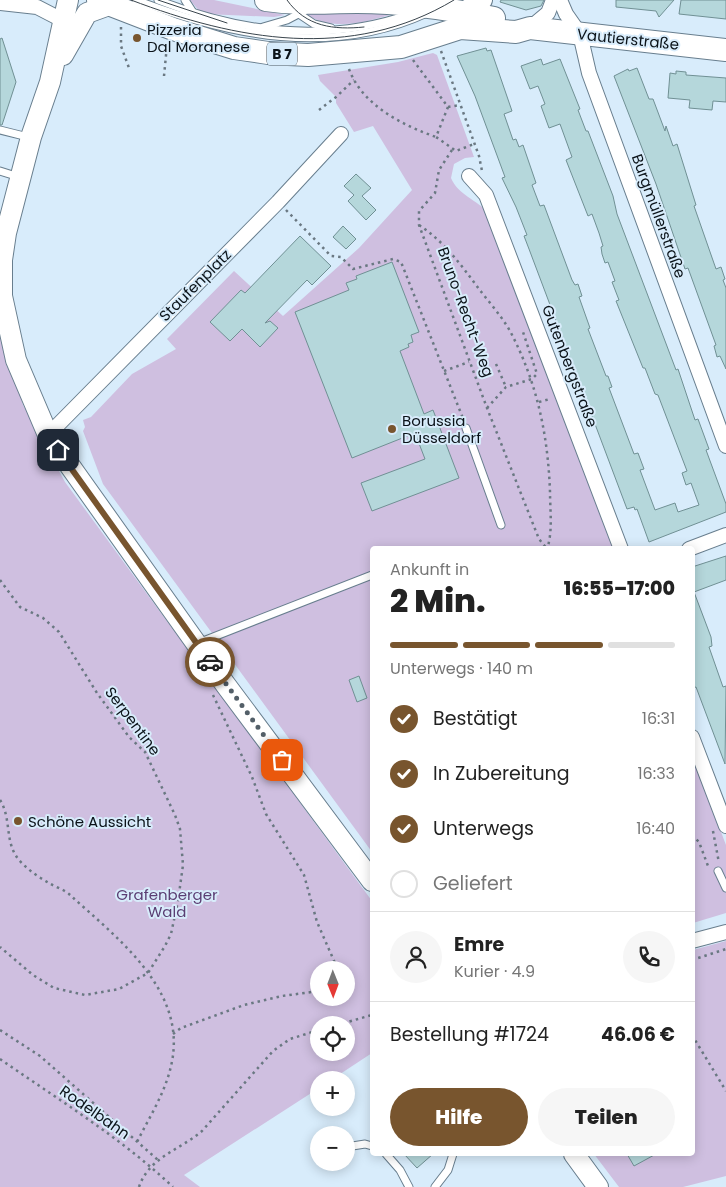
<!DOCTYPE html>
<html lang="de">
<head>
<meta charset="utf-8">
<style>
	body { margin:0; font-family:Poppins,sans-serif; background:#f6f6f6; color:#222; height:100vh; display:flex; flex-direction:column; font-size:19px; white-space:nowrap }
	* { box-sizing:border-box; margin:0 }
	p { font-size:16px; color:#767676 }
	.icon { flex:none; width:28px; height:28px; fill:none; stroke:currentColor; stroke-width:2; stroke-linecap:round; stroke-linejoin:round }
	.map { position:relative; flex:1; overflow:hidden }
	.side { position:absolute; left:370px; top:546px; width:325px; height:610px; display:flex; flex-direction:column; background:#fff; border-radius:5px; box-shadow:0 2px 12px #0003 }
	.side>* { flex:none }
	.needle { width:32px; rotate:179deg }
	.tools { position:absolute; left:310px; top:961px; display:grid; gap:10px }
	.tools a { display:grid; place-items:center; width:45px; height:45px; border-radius:50%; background:#fff; box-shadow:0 2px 12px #0003; font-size:25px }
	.pin { position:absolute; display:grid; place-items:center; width:42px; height:42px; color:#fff; margin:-21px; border-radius:10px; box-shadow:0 2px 8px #0006 }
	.courier { position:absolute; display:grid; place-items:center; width:50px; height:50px; margin:-25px; border:4px solid #78552e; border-radius:50%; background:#fff; color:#222; box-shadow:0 1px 6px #0007 }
	.overview em { font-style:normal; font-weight:800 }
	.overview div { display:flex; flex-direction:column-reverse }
	.overview { display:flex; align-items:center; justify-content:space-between; height:85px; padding:0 20px }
	h1 { font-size:32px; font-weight:800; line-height:38px }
	.bar { display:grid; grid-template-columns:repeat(4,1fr); gap:8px 5px; align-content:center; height:60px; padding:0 20px }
	.bar i { height:6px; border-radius:4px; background:#e0e0e0 }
	.bar .selected { background:#78552e }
	.bar p { grid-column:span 4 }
	.line { display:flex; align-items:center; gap:12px; padding:0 20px; border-top:1px solid #e0e0e0 }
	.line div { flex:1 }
	.round { display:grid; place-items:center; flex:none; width:52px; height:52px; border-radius:26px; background:#f6f6f6 }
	ol { padding:0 20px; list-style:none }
	li { display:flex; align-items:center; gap:15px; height:55px }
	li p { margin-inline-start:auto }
	li .icon { padding:5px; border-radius:50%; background:#78552e; color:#fff; stroke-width:4 }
	li:last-child { color:#767676 }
	li i { width:28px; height:28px; border:2px solid #e0e0e0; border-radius:50% }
	.primary-button { display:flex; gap:10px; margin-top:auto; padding:10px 20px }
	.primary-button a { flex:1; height:58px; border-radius:30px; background:#78552e; color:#fff; font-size:20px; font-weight:800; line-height:58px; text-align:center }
	.primary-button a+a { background:#f6f6f6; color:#222 }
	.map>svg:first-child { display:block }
	.green { fill:#cfbfe0; fill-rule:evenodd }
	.building { fill:#b5d7db; stroke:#709094 }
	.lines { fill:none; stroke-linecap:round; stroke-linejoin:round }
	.lane-casing { stroke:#687e8e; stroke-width:9 }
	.street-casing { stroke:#687e8e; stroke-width:16 }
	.secondary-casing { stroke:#687e8e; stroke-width:22 }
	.primary-casing { stroke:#687e8e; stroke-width:24 }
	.path { stroke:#6a7882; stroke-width:2.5; stroke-dasharray:2.5 4; stroke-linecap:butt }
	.lane { stroke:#fff; stroke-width:7 }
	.street { stroke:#fff; stroke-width:14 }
	.secondary { stroke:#fff; stroke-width:20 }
	.primary { stroke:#fff; stroke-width:22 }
	.tram { stroke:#39444c; stroke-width:1 }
	.done { stroke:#535f68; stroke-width:5; stroke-dasharray:0 9 }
	.route { stroke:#78552e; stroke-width:6 }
	.poi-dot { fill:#78552e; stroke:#d8ecfb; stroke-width:2 }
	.labels { text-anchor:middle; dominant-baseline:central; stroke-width:4; stroke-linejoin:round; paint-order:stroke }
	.shield { fill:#d8ecfb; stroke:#48545d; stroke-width:1 }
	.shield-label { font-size:14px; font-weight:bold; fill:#0b1319 }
	.poi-label { font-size:15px; fill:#0b1319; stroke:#d8ecfb; text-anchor:start }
	.street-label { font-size:15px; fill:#0b1319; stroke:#d8ecfb }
	.park-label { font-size:15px; fill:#5b3e73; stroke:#d8ecfb }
</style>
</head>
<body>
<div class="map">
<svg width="726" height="1187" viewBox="0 0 726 1187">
	<rect width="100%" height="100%" fill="#d8ecfb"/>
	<g class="green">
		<path d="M190,0H214L285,15L274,17L206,14L200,12Z"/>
		<path d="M325,13H396C367,22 333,32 306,14Z"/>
		<path d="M433,53L437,55L474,157L465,158L454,164L451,178C458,195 477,200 489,213L614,549H372V852L103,484L83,431L85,427L83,420L91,417L132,374L176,349L167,339L234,271L283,316L359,248L412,190L373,126L354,132L336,103V97L320,81L318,75L398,62Z"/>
		<path d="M0,328L23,405L65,482L372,901V1053L331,1080H319V1088L184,1175L200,1187H0ZM319,970H346V998H319ZM319,1025H346V1052H319Z"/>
		<path d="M692,756L726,845V913L693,923Z"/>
		<path d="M726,941V1176L683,1187H619L594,1154H692L693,950Z"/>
	</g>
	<g class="building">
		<path d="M501,0H544L541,6L526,10L500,2Z"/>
		<path d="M616,0H674L659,17L656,11L616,7Z"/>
		<path d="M681,0H726V19L679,14Z"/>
		<path d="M2,38L16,82L2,125H0V39Z"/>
		<path d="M486,48L487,51L491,50L512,111L504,114L513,140L516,139L519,147L523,145L536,183L532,185L540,206L544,205L572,280L575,285L578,284L582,296L579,297L590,328L588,329L606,376H608L612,387L609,388L634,454L638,453L644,469L640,470L655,510L675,503L678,512L699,505L691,483L686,485L682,473L687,471L658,395L655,394L645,368H643L616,301L619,300L612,282L615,281L608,262L605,263L602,254L601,247L603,246L599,233L592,214L588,216L566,160L572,157L560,124L549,128L541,106L545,104L538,86L530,89L521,66L541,59L543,65L560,59L580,109L578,110L586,131H588L613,196L617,214L676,370L678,369L695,420L698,419L709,449L706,450L726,504V512L649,542L637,509L635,510L634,507L627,509L529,249L524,236L527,235L516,207L502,178L505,177L475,96L457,56Z"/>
		<path d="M637,68L649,99H653L665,131L666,126L673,146L677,144L696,205L694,206L716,269L721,267L725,279L723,280L726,288V369L720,356L717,357L714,346L716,345L688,268L685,269L656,184L614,76L628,69L629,71Z"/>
		<path d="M676,71L686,72V75L726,78V102L713,101L712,110L689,108L690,100L668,98L670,73L676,74Z"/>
		<path d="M356,174L371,188L362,196L376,210L366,220L348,201L354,195L344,186Z"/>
		<path d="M343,226L356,239L346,249L333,237Z"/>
		<path d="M300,236L331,266L312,285L307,280L265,323L270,321L278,328L260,347L242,329L230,341L210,322L241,290L245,293Z"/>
		<path d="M392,262L419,332L411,335L413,342L408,344L409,347L400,351L424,414L433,410L459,478L372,511L361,483L425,459L415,433L352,458L295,312L349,290L346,283L357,279L356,276Z"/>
		<path d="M726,556V580L694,592L711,637L712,646L709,647L723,687L726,686L725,764L696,687L692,688V567Z"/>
		<path d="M359,676L367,698L357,702L349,680Z"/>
		<path d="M404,1154H433L417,1168Z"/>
		<path d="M627,1154H656L634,1166Z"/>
	</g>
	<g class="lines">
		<g class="lane-casing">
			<g id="lane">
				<path d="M136,0C230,36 331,57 427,13"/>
				<path d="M158,0C241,33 327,44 413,13"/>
				<path d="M185,0L194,14"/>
				<path d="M296,12L314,24L331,28"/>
				<path d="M263,27L287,20L306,10"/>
				<path d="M0,130L28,137"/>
				<path d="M0,171L19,177"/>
				<path d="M466,428L501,525"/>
				<path d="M198,643L372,575"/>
				<path d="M718,871L726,888"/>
				<path d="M346,1147L365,1144L372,1146"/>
				<path d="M386,1154L400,1170L409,1187"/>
				<path d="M435,1187L448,1170L453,1154"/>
			</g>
		</g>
		<g class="street-casing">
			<g id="street">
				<path d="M560,0L566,14L580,34L589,73L726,446"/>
				<path d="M0,3L37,7L70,24"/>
				<path d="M530,28L548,13L553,0"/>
				<path d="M469,176L486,195L621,549"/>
				<path d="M48,435L278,202L341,134"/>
				<path d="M689,549L726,535"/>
				<path d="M692,737L726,826"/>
				<path d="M692,941L726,932"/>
			</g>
		</g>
		<g class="secondary-casing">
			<g id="secondary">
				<path d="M68,0L50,82L31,137L6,233L2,260V296L16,360L48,435L225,684L372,881"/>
				<path d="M463,13L482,0"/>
				<path d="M63,55L87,13L109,5"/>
				<path d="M574,1154L598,1187"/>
			</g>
		</g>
		<g class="primary-casing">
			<g id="primary">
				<path d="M98,0L173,29L234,48L268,53L308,55L401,47L460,28L516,32L530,28L726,50"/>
				<path d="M266,0C299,5 325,2 357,2C402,2 450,9 494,18"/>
			</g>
		</g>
		<g class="path">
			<path d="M121,27V46L129,68"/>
			<path d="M441,51L479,156L482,171"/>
			<path d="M413,60L448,107"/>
			<path d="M349,69C362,105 402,125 436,137"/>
			<path d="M164,76L167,45"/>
			<path d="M448,107L436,137L456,151L474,144"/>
			<path d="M448,107L460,105"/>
			<path d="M319,110L336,97L354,80"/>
			<path d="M452,150L439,170L435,193L419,211V225L487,408L539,539L547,549"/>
			<path d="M286,210L331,256L341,257L353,269L393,259L401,262L464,421"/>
			<path d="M419,225C443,241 459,262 476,285C487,300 501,315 510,331C537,382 548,435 550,492C550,510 553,532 547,549"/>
			<path d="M496,364L506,387"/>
			<path d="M444,371L469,362"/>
			<path d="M539,402L550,399"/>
			<path d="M487,408L506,387L532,379L537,374L523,332"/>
			<path d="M0,580L20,607L43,618L59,632L97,693L129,737L145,752L175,815L180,829L183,865L178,901L171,934L165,946L148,973L119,989L85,995L54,988L33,975L0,947"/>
			<path d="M213,695L252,777L266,814L304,875L317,922L338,970"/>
			<path d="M0,800C12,819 4,842 19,860C27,869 38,877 49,883C55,887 63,889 69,894C117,938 189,991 171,1066C165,1093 149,1118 137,1142"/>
			<path d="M713,831L719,863"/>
			<path d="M692,835L699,842L708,866L711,867"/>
			<path d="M692,960L726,949"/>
			<path d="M337,1025L372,1015"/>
			<path d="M0,1030L40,1056L158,1160"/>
			<path d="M173,1034L181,1028L244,1005L282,996L319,991"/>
			<path d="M692,1035L726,1091"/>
			<path d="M0,1059C59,1100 121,1138 173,1187"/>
			<path d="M139,1187C149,1157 180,1150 202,1131L273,1051L290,1039L319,1030"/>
		</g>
		<use href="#lane" class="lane"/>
		<use href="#street" class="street"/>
		<use href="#secondary" class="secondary"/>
		<use href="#primary" class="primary"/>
		<g class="tram">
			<path d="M131,0C236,40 351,62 454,0"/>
			<path d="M158,0L227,23"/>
			<path d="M287,0C306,27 334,30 364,27"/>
		</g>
	</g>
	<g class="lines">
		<path class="done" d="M210,662L282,760"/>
		<path class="route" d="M58,450L210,662"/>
	</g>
	<g class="poi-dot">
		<circle cx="137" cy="38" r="5"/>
		<circle cx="392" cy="429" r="5"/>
		<circle cx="18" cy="821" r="5"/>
	</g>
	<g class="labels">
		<rect class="shield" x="267" y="42.5" width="30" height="23" rx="4"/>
		<g class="shield-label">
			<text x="282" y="54">B 7</text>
		</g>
		<g class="poi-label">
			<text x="147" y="29">Pizzeria<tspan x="147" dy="17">Dal Moranese</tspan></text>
			<text x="402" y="420">Borussia<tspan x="402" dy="17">Düsseldorf</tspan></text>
			<text x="28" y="821">Schöne Aussicht</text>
		</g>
		<g class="street-label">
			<text transform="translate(628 39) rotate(6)">Vautierstraße</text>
			<text transform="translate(659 216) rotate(70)">Burgmüllerstraße</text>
			<text transform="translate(195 285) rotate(-45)">Staufenplatz</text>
			<text transform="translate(466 312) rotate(70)">Bruno-Recht-Weg</text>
			<text transform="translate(570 366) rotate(69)">Gutenbergstraße</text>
			<text transform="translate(133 721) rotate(53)">Serpentine</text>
			<text transform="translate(95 1112) rotate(35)">Rodelbahn</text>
		</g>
		<g class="park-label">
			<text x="167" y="894">Grafenberger<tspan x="167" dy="17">Wald</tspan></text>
		</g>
	</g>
</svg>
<div class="tools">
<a><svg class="needle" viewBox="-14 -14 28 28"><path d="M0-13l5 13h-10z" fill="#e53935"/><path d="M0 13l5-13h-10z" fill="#767676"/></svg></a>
<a><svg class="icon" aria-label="locate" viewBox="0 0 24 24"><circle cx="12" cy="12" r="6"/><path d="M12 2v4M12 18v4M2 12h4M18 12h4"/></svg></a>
<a>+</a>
<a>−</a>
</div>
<div class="pin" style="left:282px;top:760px;background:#ea580c"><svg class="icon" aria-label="bag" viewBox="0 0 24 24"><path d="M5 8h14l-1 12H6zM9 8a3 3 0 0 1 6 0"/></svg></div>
<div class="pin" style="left:58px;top:450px;background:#1f2937"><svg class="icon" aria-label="home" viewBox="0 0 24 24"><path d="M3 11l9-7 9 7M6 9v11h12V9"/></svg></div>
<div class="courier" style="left:210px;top:662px"><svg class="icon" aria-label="car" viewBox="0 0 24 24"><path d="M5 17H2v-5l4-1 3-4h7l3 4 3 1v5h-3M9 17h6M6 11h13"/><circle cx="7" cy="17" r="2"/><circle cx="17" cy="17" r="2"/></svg></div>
<section class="side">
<div class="overview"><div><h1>2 Min.</h1><p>Ankunft in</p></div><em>16:55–17:00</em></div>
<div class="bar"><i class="selected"></i><i class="selected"></i><i class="selected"></i><i></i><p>Unterwegs · 140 m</p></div>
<ol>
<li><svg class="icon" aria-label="check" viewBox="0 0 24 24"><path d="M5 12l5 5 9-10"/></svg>Bestätigt<p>16:31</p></li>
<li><svg class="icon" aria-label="check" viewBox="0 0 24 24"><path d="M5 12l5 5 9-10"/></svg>In Zubereitung<p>16:33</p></li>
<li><svg class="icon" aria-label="check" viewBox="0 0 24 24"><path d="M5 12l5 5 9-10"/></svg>Unterwegs<p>16:40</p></li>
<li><i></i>Geliefert</li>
</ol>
<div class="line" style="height:90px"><a class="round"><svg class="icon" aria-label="person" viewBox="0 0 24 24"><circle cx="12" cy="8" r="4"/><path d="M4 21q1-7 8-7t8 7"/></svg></a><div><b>Emre</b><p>Kurier · 4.9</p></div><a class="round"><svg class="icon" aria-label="phone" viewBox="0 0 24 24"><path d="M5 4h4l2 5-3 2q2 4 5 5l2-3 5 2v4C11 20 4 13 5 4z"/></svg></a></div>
<div class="line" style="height:65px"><div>Bestellung #1724</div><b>46.06 €</b></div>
<div class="primary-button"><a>Hilfe</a><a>Teilen</a></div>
</section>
</div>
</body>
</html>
